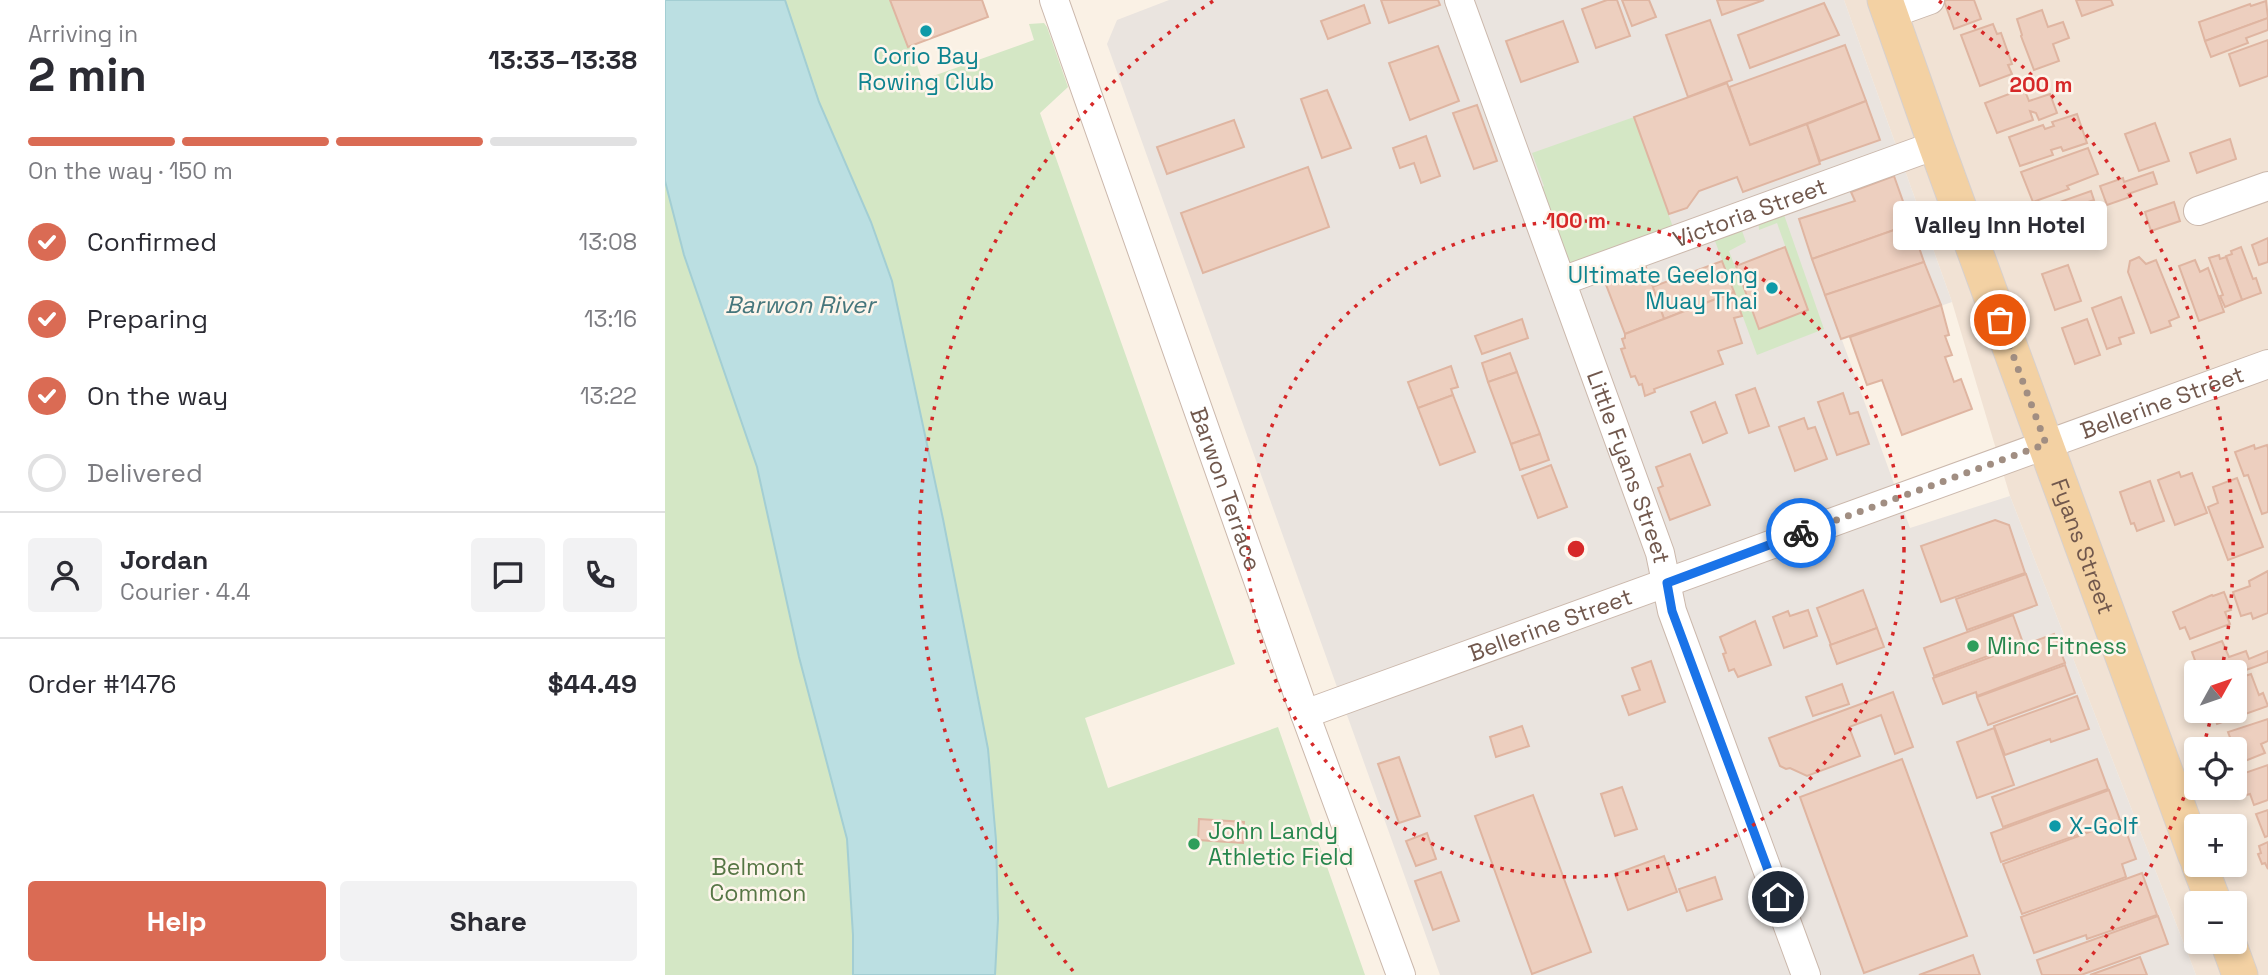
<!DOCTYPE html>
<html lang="en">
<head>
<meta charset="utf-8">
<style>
	body { margin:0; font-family:"Space Grotesk",sans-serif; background:#f2f2f3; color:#2b2b33; height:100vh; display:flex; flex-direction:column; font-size:26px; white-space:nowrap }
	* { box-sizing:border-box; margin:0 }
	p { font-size:23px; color:#7c7c81 }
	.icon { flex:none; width:38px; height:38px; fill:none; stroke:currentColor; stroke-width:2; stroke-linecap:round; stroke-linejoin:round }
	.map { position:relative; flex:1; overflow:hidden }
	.sheet { display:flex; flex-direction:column; background:#fff; width:665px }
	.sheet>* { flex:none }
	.needle { width:46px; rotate:50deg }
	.controls { position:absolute; left:1519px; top:660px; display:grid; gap:14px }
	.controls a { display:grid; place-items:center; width:63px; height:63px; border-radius:7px; background:#fff; box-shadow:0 4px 10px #0003; font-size:35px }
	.pin { position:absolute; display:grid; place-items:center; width:60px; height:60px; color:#fff; margin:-30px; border:4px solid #fff; border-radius:50%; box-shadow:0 2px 7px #0007 }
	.courier { position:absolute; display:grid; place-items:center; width:70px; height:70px; margin:-35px; border:5px solid #1a73e8; border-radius:50%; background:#fff; color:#222; box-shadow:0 2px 9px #0007 }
	.bubble { position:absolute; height:49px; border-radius:7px; background:#fff; box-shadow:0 4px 10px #0003; font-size:23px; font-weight:800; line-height:49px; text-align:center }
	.head em { font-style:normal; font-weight:800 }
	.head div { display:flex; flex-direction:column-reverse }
	.head { display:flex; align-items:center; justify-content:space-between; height:119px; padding:0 28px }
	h1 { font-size:46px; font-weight:800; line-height:52px }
	.bar { display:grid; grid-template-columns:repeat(4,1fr); gap:10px 7px; align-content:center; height:84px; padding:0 28px }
	.bar i { height:9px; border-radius:5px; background:#e1e1e2 }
	.bar .current { background:#da6b54 }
	.bar p { grid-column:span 4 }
	.line { display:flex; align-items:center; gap:18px; padding:0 28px; border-top:2px solid #e1e1e2 }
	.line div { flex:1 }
	.round { display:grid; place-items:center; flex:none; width:74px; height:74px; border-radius:7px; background:#f2f2f3 }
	ol { padding:0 28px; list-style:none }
	li { display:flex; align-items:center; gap:21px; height:77px }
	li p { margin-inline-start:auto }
	li .icon { padding:7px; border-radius:50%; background:#da6b54; color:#fff; stroke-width:4 }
	li:last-child { color:#7c7c81 }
	li i { width:38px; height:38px; border:4px solid #e1e1e2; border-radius:50% }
	.primary-button { display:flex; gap:14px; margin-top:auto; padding:14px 28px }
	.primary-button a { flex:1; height:80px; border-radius:7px; background:#da6b54; color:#fff; font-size:28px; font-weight:800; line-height:80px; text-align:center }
	.primary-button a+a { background:#f2f2f3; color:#2b2b33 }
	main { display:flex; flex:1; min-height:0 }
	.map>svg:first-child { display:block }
	.residential { fill:#f1e2d4; fill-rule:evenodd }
	.industrial { fill:#eae4df }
	.green { fill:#d4e7c5 }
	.water { fill:#bbdfe2; stroke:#a3ced3; stroke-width:2 }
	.building { fill:#edcfbf; stroke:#dfb5a1; stroke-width:2 }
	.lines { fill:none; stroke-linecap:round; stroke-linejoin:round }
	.minor-casing { stroke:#cbb8ac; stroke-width:30 }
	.major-casing { stroke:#d7d0cd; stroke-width:37 }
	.minor { stroke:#fff; stroke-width:28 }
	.major { stroke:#f3d1a3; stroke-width:35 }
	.done { stroke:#a18e82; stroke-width:7; stroke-dasharray:0 12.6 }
	.route { stroke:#1a73e8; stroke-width:9 }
	.ring { fill:none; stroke:#d62828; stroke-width:3.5; stroke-dasharray:3.5 7 }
	.culture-dot { fill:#0f9aa8; stroke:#fdf5eb; stroke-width:2.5 }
	.leisure-dot { fill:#2e9e5b; stroke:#fdf5eb; stroke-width:2.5 }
	.labels { text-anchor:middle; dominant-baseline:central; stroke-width:5; stroke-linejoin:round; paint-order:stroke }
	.culture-label { font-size:23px; fill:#0d838f; stroke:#fdf5eb }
	.street-label { font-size:23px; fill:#71584d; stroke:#fdf5eb }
	.leisure-label { font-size:23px; fill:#27864d; stroke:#fdf5eb; text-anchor:start }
	.park-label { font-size:23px; fill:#567645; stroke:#fdf5eb }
	.water-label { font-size:24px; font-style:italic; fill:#45767c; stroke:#fdf5eb }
	.centre { fill:#d62828; stroke:#fdf5eb; stroke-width:3.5 }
	.ring-label { font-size:21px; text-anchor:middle; font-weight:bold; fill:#d62828; stroke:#fdf5eb; stroke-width:5; stroke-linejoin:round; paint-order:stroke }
</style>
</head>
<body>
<main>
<section class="sheet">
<div class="head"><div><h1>2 min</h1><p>Arriving in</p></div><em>13:33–13:38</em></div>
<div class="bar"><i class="current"></i><i class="current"></i><i class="current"></i><i></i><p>On the way · 150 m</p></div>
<ol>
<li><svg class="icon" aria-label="check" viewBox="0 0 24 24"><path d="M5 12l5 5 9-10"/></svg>Confirmed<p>13:08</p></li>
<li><svg class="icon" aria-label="check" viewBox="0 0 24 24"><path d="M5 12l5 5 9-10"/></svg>Preparing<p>13:16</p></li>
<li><svg class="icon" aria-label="check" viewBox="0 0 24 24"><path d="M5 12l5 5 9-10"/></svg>On the way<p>13:22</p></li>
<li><i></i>Delivered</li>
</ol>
<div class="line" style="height:126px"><a class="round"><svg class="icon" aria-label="person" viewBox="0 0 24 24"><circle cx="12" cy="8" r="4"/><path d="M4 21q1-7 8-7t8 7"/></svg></a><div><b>Jordan</b><p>Courier · 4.4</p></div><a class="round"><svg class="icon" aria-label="chat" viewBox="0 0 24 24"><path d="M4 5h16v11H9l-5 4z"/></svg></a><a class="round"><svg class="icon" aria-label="phone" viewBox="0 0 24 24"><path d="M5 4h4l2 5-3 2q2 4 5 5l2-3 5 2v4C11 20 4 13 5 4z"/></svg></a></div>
<div class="line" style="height:91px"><div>Order #1476</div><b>$44.49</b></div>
<div class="primary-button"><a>Help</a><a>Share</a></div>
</section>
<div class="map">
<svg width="1603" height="975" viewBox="0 0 1603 975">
	<rect width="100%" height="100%" fill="#faf1e5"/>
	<path class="residential" d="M1179,0H1603V975H1531L1345,496L1287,302ZM1531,672H1570V710H1531ZM1531,749H1570V788H1531ZM1531,826H1570V864H1531ZM1531,903H1570V942H1531Z"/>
	<path class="industrial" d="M504,0H1179L1287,302L1177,340L1245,528L1345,496L1531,975H775L442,44L452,20Z"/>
	<g class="green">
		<path d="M120,0H225L243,46H246L257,80L369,40L364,24L379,23L382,27L403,87L375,113L570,664L420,718L443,788L613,727L700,975H330L333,919L323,749L278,519L227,281L206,222L154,102Z"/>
		<path d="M969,117L1009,230L963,251L901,264L874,190L879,186L867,153Z"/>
		<path d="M0,180L19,255L92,467L134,657L182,839L188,935V975H0Z"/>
		<path d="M1117,209L1159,329L1092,355L1050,241L1026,250L1025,246L1076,228L1081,242L1064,251L1093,328L1143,310L1112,223L1094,230L1093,217Z"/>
	</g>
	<path class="water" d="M0,0H120L154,102L206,222L227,281L278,519L323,749L331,840L333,919L330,975H188V935L182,839L134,657L92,467L19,255L0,181Z"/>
	<g class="building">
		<path d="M225,0H317L323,17L243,47Z"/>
		<path d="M716,0H773L775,5L724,23Z"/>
		<path d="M942,0H952L965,36L931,48L917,9Z"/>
		<path d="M957,0H984L991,17L967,26Z"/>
		<path d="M1052,0H1099L1057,15Z"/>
		<path d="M1282,0H1309L1316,19L1289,29L1279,1Z"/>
		<path d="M1411,0H1446L1448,5L1417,16Z"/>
		<path d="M1601,1L1603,18L1540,41L1534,22L1585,4L1586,6Z"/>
		<path d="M1159,3L1174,35L1085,68L1073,35Z"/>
		<path d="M699,5L705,23L663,39L656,21Z"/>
		<path d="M1377,10L1383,27L1398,22L1404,38L1388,44L1394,61L1369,70L1356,36L1357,35L1352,19Z"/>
		<path d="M1603,18V30L1581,38L1583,43L1546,57L1540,41Z"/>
		<path d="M1045,20L1067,80L1023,97L1001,35Z"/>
		<path d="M898,21L913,62L856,82L841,41Z"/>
		<path d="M1328,24L1332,34L1336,33L1347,64L1343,65L1347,74L1315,86L1296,35Z"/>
		<path d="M1603,40V76L1575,86L1564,54Z"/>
		<path d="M1180,45L1201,101L1085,145L1064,87Z"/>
		<path d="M773,46L794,101L745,120L724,63Z"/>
		<path d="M1062,83L1085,145L1142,124L1155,164L1078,192L1072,177L1034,191L1022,208L1004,214L969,117Z"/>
		<path d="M662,90L686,148L657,158L636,99Z"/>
		<path d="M1352,91L1353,93L1360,91L1364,101L1385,94L1392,113L1374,120L1371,113L1365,111L1368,120L1332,133L1320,103Z"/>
		<path d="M1201,101L1215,140L1155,161L1142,124Z"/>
		<path d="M812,105L832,161L809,169L788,113Z"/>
		<path d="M1412,114L1422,143L1398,151L1396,147L1386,150L1388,155L1355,166L1344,137L1378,125L1380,129L1389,126L1387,122Z"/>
		<path d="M569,120L579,147L502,174L492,147Z"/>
		<path d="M1490,123L1504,161L1474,171L1460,134Z"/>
		<path d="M761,136L775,176L756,183L749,163L735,168L728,148Z"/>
		<path d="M1565,139L1571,159L1532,173L1525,153Z"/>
		<path d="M1423,148L1433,174L1402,186L1404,189L1368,202L1356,172Z"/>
		<path d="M643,167L664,227L538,273L516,213Z"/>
		<path d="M1488,172L1492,184L1463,194L1465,197L1442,205L1435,186L1458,178L1459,182Z"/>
		<path d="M1229,176L1246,224L1147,259L1134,219L1190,201L1186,192Z"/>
		<path d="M1426,191L1429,200L1417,204L1419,209L1416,210L1422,226L1379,241L1369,211Z"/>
		<path d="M1509,202L1515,221L1486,231L1480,212Z"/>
		<path d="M1246,224L1259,262L1160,295L1147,259Z"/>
		<path d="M1603,238V262L1594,265L1587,245Z"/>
		<path d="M1120,247L1143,310L1094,329L1071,266Z"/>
		<path d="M1576,247L1588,279L1591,278L1596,293L1577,300L1561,256L1567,254L1566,251Z"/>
		<path d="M1554,255L1555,259L1561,257L1577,300L1560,307L1555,296L1558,295L1544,258Z"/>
		<path d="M1474,257L1481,264L1491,260L1514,317L1504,321L1506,326L1486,333L1463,272L1465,261Z"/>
		<path d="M1530,260L1535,272L1543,268L1559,312L1534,321L1514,266Z"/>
		<path d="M1057,261L1069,292L999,319L987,287Z"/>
		<path d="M1259,262L1276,305L1176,339L1160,295Z"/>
		<path d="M1403,265L1416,301L1390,310L1377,274Z"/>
		<path d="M981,267L999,319L960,334L940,282Z"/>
		<path d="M1069,292L1077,316L1069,318L1077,343L1053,351L1058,364L989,389L990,392L980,396L977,384L974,385L970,376L966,377L956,349L960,348L957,339L960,338V334Z"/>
		<path d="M1456,297L1469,333L1454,338L1456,344L1442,349L1427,308Z"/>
		<path d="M1276,305L1284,335L1280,336L1287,355L1280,357L1289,382L1296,379L1307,409L1237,435L1217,380L1202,385L1185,337Z"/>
		<path d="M857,319L863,338L817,354L810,336Z"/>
		<path d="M1422,319L1435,355L1410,364L1397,328Z"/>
		<path d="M845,353L852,372L823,382L817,363Z"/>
		<path d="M786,366L793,387L786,389L788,395L753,408L743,382Z"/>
		<path d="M852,372L875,434L846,444L823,382Z"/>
		<path d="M1090,388L1104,426L1084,433L1071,395Z"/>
		<path d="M1178,393L1185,414L1193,412L1204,444L1172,455L1153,402Z"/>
		<path d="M788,395L810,452L775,465L753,408Z"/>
		<path d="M1050,402L1062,433L1038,443L1026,412Z"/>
		<path d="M1139,418L1143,429L1150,427L1162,459L1130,471L1114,427Z"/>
		<path d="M875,434L884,460L855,470L846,444Z"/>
		<path d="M1589,445L1590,449L1602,445L1603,448V512L1597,514L1583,475L1579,476L1570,452Z"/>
		<path d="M1025,454L1045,505L1005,520L993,488L998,486L991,467Z"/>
		<path d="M886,465L902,507L873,518L857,476Z"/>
		<path d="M1514,472L1516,477L1527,473L1542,513L1510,525L1493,480Z"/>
		<path d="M1572,478L1598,547L1563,560L1543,507L1553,503L1548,487Z"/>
		<path d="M1485,481L1499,521L1472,531L1469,523L1466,524L1455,492Z"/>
		<path d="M1330,520L1344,525L1360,573L1276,602L1256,546Z"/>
		<path d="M1603,571V613L1588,619L1586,613L1576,616L1568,592L1585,586L1584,581Z"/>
		<path d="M1361,574L1372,605L1302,630L1291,599Z"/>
		<path d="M1198,590L1212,628L1166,645L1152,608Z"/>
		<path d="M1559,592L1566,610L1560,612L1565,624L1525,639L1520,627L1515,629L1508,612L1547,595L1548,596Z"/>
		<path d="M1143,610L1152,636L1119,648L1108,617L1123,611L1125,616Z"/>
		<path d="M1348,615L1358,643L1269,676L1259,648Z"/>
		<path d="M1090,621L1106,665L1073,677L1069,669L1064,671L1058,654L1061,653L1055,637Z"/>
		<path d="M1212,628L1219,647L1172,664L1165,645Z"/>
		<path d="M1389,634L1400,663L1312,696L1311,692L1278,704L1268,678Z"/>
		<path d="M1557,641L1564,657L1581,651L1584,659L1603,651V662L1570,674V672H1531V678L1526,665L1531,663L1527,652Z"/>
		<path d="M986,661L1000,702L964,715L957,696L975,690L967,668Z"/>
		<path d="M1400,665L1410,693L1323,725L1312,697Z"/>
		<path d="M1586,674L1594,695L1598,693L1603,706L1552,724L1548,710H1570V682L1578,680L1577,677Z"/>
		<path d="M1177,684L1184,704L1148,716L1141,697Z"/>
		<path d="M1228,692L1248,747L1230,754L1216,715L1184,727L1195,756L1142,776L1125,768L1121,769L1115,766L1104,738Z"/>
		<path d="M1412,696L1424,729L1386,742L1385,739L1340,755L1329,726Z"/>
		<path d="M1603,719V741L1596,744L1600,753L1575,763L1563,732Z"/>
		<path d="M857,726L864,746L831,757L825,737Z"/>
		<path d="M1329,728L1349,785L1312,798L1292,742Z"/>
		<path d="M734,757L755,816L734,823L713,764Z"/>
		<path d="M1237,759L1302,936L1199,973L1135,797Z"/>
		<path d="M1432,759L1443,789L1338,827L1327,797Z"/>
		<path d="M1603,765V800L1589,805L1585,794L1578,796L1571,776Z"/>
		<path d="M957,787L972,829L950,836L936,794Z"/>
		<path d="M1444,790L1455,820L1336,862L1326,833Z"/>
		<path d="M868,795L926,952L867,974L810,816Z"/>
		<path d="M1603,810V836L1600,837L1591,814Z"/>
		<path d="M534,819L579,822L578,843L533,840Z"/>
		<path d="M1457,820L1471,859L1457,864L1461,877L1357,914L1338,864Z"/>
		<path d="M762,833L771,859L751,866L741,841Z"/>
		<path d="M1603,842V869L1600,863L1597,864L1593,854L1596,853L1594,846Z"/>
		<path d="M999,856L1012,892L963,910L950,874Z"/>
		<path d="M776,872L794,921L768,930L750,881Z"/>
		<path d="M1477,873L1492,915L1422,939L1421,935L1369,953L1356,917Z"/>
		<path d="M1050,877L1057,899L1022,911L1014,889Z"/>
		<path d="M1493,916L1503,944L1416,975H1377L1372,960Z"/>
		<path d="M1308,955L1315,975H1254Z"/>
		<path d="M1475,957L1482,975H1425Z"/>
	</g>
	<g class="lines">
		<g class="minor-casing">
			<g id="minor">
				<path id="s1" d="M389,0L640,714L736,975"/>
				<path id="s2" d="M794,0L995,553L1007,611L1141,975"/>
				<path d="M1226,14L1265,0"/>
				<path d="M1533,211L1603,186"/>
				<path id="s3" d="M897,281L1271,145"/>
				<path id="s4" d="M640,714L1603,364"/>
			</g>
		</g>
		<g class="major-casing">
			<g id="major">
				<path id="s5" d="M1220,0L1271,145L1531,856"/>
				<path d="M1534,864L1549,903"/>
				<path d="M1563,942L1575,975"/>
			</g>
		</g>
		<use href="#minor" class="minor"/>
		<use href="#major" class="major"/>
	</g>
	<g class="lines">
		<path class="done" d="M1136,533L1381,444L1335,320"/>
		<path class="route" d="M1113,897L1007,611L1002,583L1136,533"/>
	</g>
	<g class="ring">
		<circle cx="911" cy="549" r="328"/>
		<path d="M1547 713A657 657 0 0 1 1538 747M1530 768A657 657 0 0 1 1414 971M408 971A657 657 0 0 1 548 1M1274 1A657 657 0 0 1 1557 669"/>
	</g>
	<g class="culture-dot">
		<circle cx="261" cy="31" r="7"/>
		<circle cx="1107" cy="288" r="7"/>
		<circle cx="1390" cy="826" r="7"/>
	</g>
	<g class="leisure-dot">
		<circle cx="1308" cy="646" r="7"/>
		<circle cx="529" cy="844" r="7"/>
	</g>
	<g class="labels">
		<g class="culture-label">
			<text x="261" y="56">Corio Bay<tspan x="261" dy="26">Rowing Club</tspan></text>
			<text x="1093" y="275" text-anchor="end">Ultimate Geelong<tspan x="1093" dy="26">Muay Thai</tspan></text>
			<text x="1404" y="826" text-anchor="start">X-Golf</text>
		</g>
		<g class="street-label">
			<text stroke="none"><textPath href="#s3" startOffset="200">Victoria Street</textPath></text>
			<text stroke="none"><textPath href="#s4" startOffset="912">Bellerine Street</textPath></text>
			<text stroke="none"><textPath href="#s2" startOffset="497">Little Fyans Street</textPath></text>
			<text stroke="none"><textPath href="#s1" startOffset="518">Barwon Terrace</textPath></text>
			<text stroke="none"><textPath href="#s5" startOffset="581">Fyans Street</textPath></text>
			<text stroke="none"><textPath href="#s4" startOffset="261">Bellerine Street</textPath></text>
		</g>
		<g class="leisure-label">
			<text x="1322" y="646">Minc Fitness</text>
			<text x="543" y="831">John Landy<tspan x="543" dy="26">Athletic Field</tspan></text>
		</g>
		<g class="park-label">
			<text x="93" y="867">Belmont<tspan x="93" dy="26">Common</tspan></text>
		</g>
		<g class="water-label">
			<text x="135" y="304">Barwon River</text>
		</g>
	</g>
	<circle cx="911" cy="549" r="10" class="centre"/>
	<g class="ring-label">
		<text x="1376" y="92">200 m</text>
		<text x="911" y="228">100 m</text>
	</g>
</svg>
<div class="controls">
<a><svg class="needle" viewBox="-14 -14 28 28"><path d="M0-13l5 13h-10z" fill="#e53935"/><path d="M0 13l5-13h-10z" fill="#7c7c81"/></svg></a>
<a><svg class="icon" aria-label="locate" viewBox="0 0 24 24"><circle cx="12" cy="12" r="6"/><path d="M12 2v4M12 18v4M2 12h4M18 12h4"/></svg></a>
<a>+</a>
<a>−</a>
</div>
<div class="pin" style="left:1335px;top:320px;background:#ea580c"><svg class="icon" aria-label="bag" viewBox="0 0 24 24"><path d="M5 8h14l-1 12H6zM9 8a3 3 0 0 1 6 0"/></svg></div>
<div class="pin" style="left:1113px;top:897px;background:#1f2937"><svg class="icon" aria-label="home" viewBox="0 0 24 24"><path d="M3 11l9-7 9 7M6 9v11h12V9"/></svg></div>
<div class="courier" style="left:1136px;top:533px"><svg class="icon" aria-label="bike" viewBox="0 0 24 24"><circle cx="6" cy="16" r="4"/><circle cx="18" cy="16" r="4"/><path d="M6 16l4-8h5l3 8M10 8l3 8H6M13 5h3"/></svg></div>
<div class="bubble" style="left:1228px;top:201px;width:214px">Valley Inn Hotel</div>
</div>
</main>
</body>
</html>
